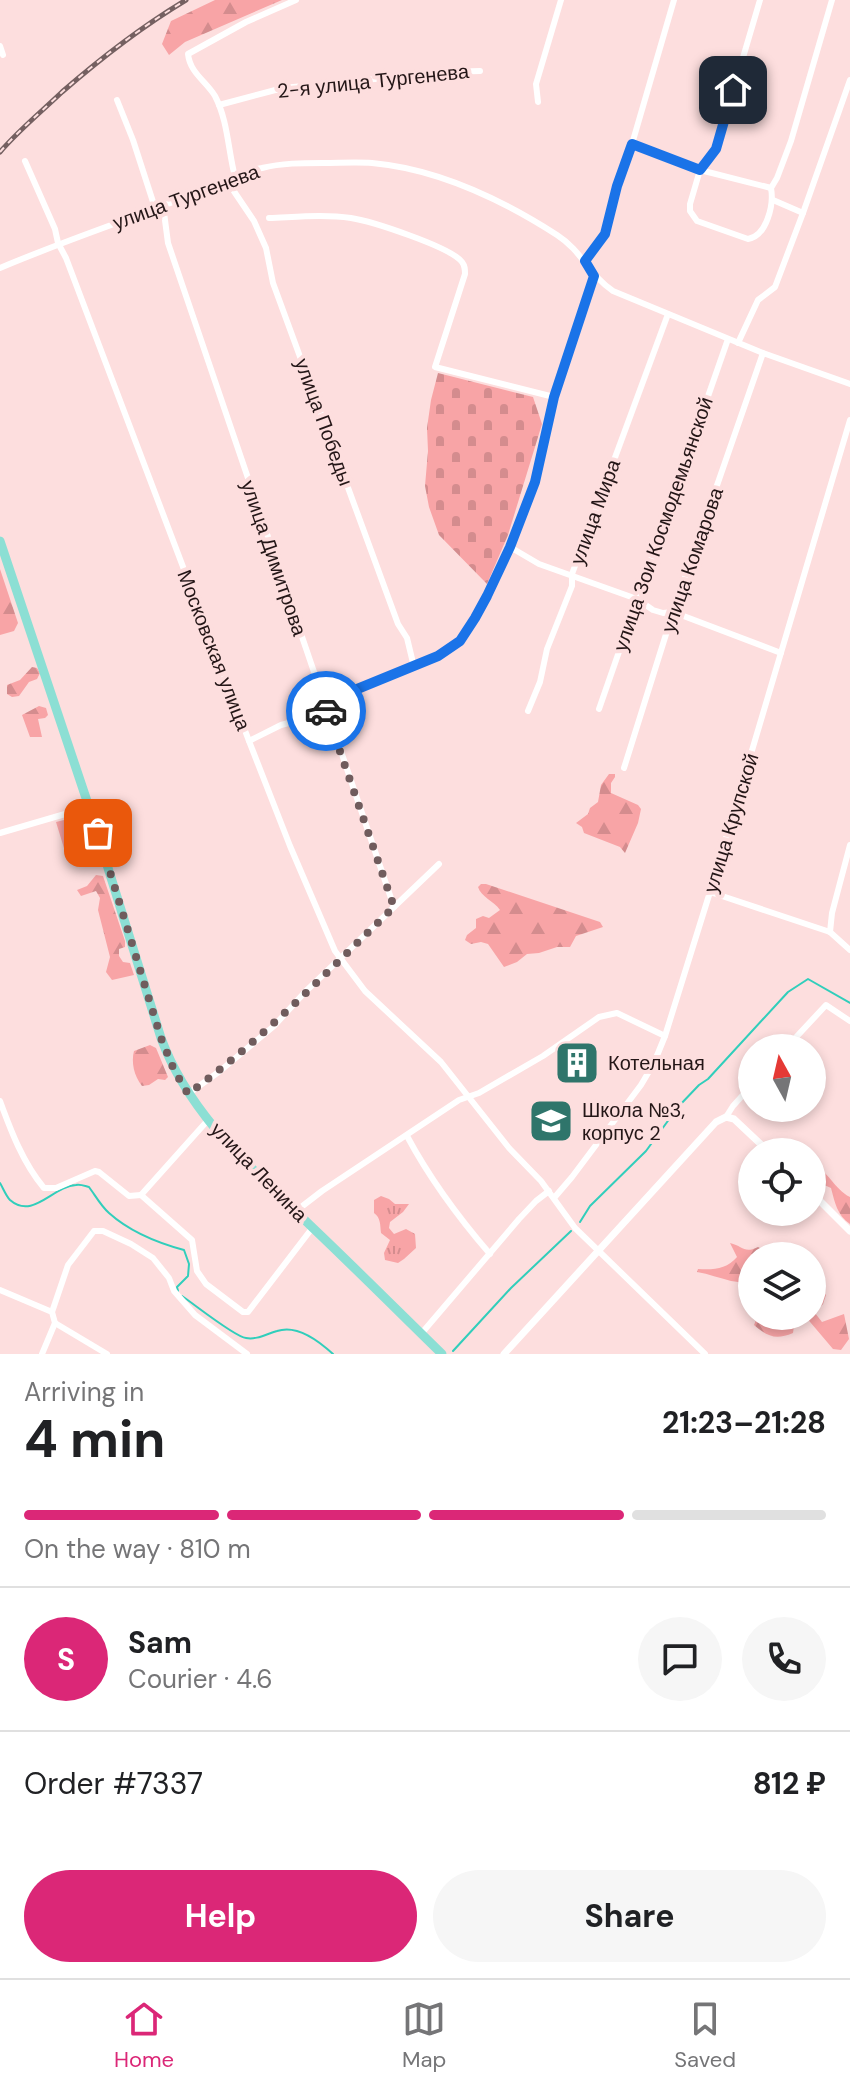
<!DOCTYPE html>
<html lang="en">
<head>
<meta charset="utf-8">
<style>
	body { margin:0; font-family:"DM Sans",sans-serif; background:#f6f6f6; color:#202124; height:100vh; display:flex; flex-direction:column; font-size:30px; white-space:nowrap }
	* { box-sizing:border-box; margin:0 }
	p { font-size:26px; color:#757577 }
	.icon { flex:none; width:44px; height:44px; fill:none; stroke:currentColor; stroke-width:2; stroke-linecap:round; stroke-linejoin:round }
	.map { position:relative; height:1354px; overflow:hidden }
	.side { display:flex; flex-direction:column; background:#fff; flex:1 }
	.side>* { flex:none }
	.needle { width:52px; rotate:352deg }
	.tools { position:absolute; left:738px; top:1034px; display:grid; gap:16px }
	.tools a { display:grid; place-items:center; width:88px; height:88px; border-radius:50%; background:#fff; box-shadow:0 4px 12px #0003; font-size:40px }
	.pin { position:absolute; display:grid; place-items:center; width:68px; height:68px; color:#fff; margin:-34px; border-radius:16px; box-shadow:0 4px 12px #0006 }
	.courier { position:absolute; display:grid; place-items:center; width:80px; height:80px; margin:-40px; border:6px solid #1a73e8; border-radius:50%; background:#fff; color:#222; box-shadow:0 2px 10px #0007 }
	.headline em { font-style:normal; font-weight:700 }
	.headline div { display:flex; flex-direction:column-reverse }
	.headline { display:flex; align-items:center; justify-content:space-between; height:136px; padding:0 24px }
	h1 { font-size:52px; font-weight:700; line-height:60px }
	.bar { display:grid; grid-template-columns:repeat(4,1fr); gap:12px 8px; align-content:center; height:96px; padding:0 24px }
	.bar i { height:10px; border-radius:6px; background:#e0e0e0 }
	.bar .active { background:#db2777 }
	.bar p { grid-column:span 4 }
	.line { display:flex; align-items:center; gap:20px; padding:0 24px; border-top:2px solid #e0e0e0 }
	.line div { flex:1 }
	.round { display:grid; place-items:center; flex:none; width:84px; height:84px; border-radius:42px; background:#f6f6f6 }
	.primary-button { display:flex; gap:16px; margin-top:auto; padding:16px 24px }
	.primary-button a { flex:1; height:92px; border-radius:48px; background:#db2777; color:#fff; font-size:32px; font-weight:700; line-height:92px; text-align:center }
	.primary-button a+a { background:#f6f6f6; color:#202124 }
	.menu { display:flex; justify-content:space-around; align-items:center; height:112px; border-top:2px solid #e0e0e0; background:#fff; font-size:22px; color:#757577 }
	.menu a { display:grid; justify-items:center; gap:4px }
	.menu .active { color:#db2777 }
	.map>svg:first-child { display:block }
	.grass { fill:url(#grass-tufts) }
	.forest { fill:url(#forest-firs) }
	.cemetery { fill:url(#cemetery-stones) }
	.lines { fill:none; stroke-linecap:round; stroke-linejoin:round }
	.stream { stroke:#31cebb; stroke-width:2 }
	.minor { stroke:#fff; stroke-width:6 }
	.tertiary { stroke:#fff; stroke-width:7 }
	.primary { stroke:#8cdfd4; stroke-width:9 }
	.rail-casing { stroke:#756061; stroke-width:5 }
	.rail { stroke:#fddede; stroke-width:2; stroke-dasharray:6; stroke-linecap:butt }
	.done { stroke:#705c5d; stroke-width:8; stroke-dasharray:0 14.4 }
	.route { stroke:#1a73e8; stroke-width:10 }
	.labels { text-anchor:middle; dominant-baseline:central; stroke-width:8; stroke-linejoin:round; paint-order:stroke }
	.street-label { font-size:20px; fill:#241617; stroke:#fddede }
	.poi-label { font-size:20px; fill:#241617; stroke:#fddede; text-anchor:start }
</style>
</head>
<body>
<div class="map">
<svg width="850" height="1354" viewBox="0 0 850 1354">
	<defs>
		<pattern id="grass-tufts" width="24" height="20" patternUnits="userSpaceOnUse" patternTransform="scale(2)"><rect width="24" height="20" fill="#f8a4a6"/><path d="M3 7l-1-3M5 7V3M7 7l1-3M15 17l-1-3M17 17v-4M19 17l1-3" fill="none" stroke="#d48c8e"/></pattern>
		<pattern id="forest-firs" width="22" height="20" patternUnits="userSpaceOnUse" patternTransform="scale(2)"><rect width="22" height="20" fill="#f8a4a6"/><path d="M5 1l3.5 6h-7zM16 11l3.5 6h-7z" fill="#d48c8e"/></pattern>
		<pattern id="cemetery-stones" width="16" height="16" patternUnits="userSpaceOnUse" patternTransform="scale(2)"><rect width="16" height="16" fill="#f8a4a6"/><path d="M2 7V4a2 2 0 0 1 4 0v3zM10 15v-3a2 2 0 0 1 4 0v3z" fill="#d48c8e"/></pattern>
	</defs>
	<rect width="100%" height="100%" fill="#fddede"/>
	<g class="grass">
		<path d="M80,816C93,819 93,839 96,850L67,858L56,822Z"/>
		<path d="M381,1196L389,1199L395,1204H409L403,1212L390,1222L389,1228L394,1234L406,1229L415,1234L416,1248L404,1259L398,1263L385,1260L384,1253L390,1240L381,1233C380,1225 381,1218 374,1213V1200Z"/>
	</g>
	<g class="forest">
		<path d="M215,0H282L185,42L169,55L162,44L171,21Z"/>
		<path d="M0,569L18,623L14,631L0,635Z"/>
		<path d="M32,667L37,668L40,673L37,679L29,682L19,696L12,697L7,694V685L20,680Z"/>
		<path d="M39,706L46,708L48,715L45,718L38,719L42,737H30L22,715Z"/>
		<path d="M609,774H615V777L611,783V793L638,805L641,809L638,823L625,853L620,847L584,833L582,827L576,823L588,814L590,808L598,802L601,785Z"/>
		<path d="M96,875L103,876L125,941V947L119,949V956L123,962L130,963L134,975L112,980L106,972L110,957L98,910L100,898L96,891L81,896L77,890L87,886Z"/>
		<path d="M481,884H486L600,922L603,927L576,936L570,947H557L539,953L527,954L517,962L504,967L488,944L481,942L471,944L465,940L467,935L476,928V919L483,916L489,918L500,910C494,901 481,897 478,887Z"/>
		<path d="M150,1045L156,1048L168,1077L165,1080L158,1079L149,1085L142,1086C134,1076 131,1062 134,1051Z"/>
		<path d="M812,1164C828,1170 834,1189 850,1197V1224C837,1215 835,1203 831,1188L822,1184L815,1186L812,1183Z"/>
		<path d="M730,1243C743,1246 744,1254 758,1247L775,1256H752V1286C745,1283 739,1282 731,1281C719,1278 709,1274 697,1272L698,1269C714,1270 727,1269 737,1257Z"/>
		<path d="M820,1288L826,1295L823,1304L815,1313L822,1322L844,1314L849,1339L841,1350L833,1349L805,1316H812V1294Z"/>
		<path d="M762,1316H798L795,1319L793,1333C776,1340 768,1337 754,1325L756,1320Z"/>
	</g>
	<path class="cemetery" d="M438,373L533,397L542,424L508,535L487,584L439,535L429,507L425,486L428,451L427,428L431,400Z"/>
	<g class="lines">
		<g class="stream">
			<path d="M0,1183C3,1188 6,1196 10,1200C33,1220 53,1186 76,1185C80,1184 85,1186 89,1187C95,1195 101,1206 109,1213C129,1231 158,1243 184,1250L189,1264L188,1276L177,1287L178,1291"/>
			<path d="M580,1222L590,1206L646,1151L678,1107L699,1085L708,1079L788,992L808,979L850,1003"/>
			<path d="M182,1296C194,1304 235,1337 246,1338C257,1340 266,1334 277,1331C297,1324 319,1341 333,1354"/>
			<path d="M453,1351L511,1288L571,1231"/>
		</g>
		<g class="minor">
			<path d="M760,0L716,149L700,170L690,204V211L697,221L748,239C767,236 774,204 771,188"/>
			<path d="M0,46L3,55"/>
			<path d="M117,100L133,140L155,208"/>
			<path d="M538,102L536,84L561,0"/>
			<path d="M219,105L283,88L446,72L480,71"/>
			<path d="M632,144L700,170L771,188"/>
			<path d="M25,161L55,229L58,243L66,258L249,741L290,846L335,951L365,991L441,1062L509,1148L541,1181L575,1228L705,1354"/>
			<path d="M235,177C228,150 228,121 215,96C206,81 190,73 188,54L246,22L296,0"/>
			<path d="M227,181L254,221L266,248L273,283L398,624L407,638L414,667"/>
			<path d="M771,188L777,178L791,141L832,0"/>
			<path d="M773,200L803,213"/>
			<path d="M163,205L168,243L394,907"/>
			<path d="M269,218C296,217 324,214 351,218C371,221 451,247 462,262C465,266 465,269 465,274L435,367L554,397"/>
			<path d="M585,261L605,234L617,186L632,144L674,0"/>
			<path d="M0,268C54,245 110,226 165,205C197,193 229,175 262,168C282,163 302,163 323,163C339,163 356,162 372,163C439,169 501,199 557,235C582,251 589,275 613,291L763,353L850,384"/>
			<path d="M738,343L758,300L775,287L803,213L850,80"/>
			<path d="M510,547L539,564L637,599L653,610L663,613L673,612L781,653"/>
			<path d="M325,706L345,694L438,656L460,641L475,618L487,596L510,547L535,482L554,397L594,276"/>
			<path d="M599,709L728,339"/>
			<path d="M528,711L540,682L547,649L572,586V574L668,314"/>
			<path d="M249,741L281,725L326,713"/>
			<path d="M624,768L673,612L763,353"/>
			<path d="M0,833L89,807"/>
			<path d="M710,892L830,932L850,950"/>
			<path d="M830,932L832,913L850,845"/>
			<path d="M786,1048L826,1005L850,1021"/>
			<path d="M188,1094L220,1071L274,1026L305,992L439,864"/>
			<path d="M0,1101C11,1131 23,1163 44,1188H56L95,1171L99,1172L129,1196L141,1195"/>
			<path d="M726,1117L733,1106L752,1085"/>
			<path d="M208,1120L141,1195L192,1240L197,1271L206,1284L243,1312H248L313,1227"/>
			<path d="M407,1136C430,1179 458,1217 490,1254"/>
			<path d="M554,1198L572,1177L641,1085L654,1063L665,1036L710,892L850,420"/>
			<path d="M296,1211L322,1191L459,1100L479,1093L543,1056L599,1017L617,1013L665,1036"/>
			<path d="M0,1290L52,1312L55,1323"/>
			<path d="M52,1312L68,1265L94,1231H103L131,1244L153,1258L169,1278L174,1291L195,1315L247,1354"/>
			<path d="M55,1323L107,1354"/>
			<path d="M421,1334L519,1219L536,1201L549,1191"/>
			<path d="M42,1354L55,1323"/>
		</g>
		<g class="tertiary">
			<path d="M812,1193L850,1231"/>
			<path d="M504,1354L716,1122L726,1117L734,1119L769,1152"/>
		</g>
		<path class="primary" d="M0,541L89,807L161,1038C190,1117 255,1171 314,1229C357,1270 399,1312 442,1354"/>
		<g class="rail-casing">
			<path id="rail" d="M0,152C19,130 41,112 62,92C101,58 141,27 186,0"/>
		</g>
		<use href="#rail" class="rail"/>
	</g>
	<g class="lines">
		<path class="done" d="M98,833L161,1038L174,1070L188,1094C263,1039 327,972 394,907L326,711"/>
		<path class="route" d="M326,711L325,706L345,694L438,656L460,641L475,618L487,596L510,547L535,482L554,397L594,276L585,261L605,234L617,186L632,144L700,170L716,149L733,90"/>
	</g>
	<defs>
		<g id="building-square" transform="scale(2.3)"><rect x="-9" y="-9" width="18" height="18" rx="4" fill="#2f756b" stroke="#fddede"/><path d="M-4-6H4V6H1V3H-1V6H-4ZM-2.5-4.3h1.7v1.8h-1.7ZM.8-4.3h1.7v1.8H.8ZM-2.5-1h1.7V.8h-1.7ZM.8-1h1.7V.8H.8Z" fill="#fff"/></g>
		<g id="school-square" transform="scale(2.3)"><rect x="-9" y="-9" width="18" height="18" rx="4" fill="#2f756b" stroke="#fddede"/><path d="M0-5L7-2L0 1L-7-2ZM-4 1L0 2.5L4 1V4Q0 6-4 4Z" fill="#fff"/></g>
	</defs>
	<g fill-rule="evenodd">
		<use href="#building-square" x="577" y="1063"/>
		<use href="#school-square" x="551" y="1121"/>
	</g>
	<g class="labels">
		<g class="street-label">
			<text transform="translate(373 81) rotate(-6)">2-я улица Тургенева</text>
			<text transform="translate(186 197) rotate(-20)">улица Тургенева</text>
			<text transform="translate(324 422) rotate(70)">улица Победы</text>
			<text transform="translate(595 512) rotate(-70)">улица Мира</text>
			<text transform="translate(663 524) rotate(-71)">улица Зои Космодемьянской</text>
			<text transform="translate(274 558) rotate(71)">улица Димитрова</text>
			<text transform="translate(692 560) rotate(-71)">улица Комарова</text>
			<text transform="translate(214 650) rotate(69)">Московская улица</text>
			<text transform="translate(731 823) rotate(-73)">улица Крупской</text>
			<text transform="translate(259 1172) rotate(46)">улица Ленина</text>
		</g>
		<g class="poi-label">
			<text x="608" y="1063">Котельная</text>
			<text x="582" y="1110">Школа №3,<tspan x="582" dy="23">корпус 2</tspan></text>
		</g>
	</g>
</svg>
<div class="tools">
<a><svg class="needle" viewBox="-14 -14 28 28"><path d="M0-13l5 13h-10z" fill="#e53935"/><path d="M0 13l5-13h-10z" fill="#757577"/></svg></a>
<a><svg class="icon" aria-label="locate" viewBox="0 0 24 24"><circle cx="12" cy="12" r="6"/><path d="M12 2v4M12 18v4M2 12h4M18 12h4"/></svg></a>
<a><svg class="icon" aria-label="layers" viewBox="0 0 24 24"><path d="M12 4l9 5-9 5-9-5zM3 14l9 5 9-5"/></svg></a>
</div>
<div class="pin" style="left:98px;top:833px;background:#ea580c"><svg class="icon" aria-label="bag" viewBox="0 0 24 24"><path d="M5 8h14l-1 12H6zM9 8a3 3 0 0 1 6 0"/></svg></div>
<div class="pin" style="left:733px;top:90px;background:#1f2937"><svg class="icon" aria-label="home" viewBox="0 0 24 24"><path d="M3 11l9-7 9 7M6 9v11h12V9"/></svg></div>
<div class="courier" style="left:326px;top:711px"><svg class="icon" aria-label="car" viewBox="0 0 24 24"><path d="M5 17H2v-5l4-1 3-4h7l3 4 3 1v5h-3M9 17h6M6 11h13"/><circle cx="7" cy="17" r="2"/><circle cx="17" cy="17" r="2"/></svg></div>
</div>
<section class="side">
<div class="headline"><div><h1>4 min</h1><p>Arriving in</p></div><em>21:23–21:28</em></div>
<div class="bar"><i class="active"></i><i class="active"></i><i class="active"></i><i></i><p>On the way · 810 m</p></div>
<div class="line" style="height:144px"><b class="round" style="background:#db2777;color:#fff">S</b><div><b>Sam</b><p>Courier · 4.6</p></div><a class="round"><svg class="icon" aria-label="chat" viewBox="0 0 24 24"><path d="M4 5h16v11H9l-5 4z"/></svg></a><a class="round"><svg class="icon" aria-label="phone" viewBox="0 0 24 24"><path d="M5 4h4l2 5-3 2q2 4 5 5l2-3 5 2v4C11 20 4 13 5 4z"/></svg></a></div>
<div class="line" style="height:104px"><div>Order #7337</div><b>812 ₽</b></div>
<div class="primary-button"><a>Help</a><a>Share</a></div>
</section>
<nav class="menu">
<a class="active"><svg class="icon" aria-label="home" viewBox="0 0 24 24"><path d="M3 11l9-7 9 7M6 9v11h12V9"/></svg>Home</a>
<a><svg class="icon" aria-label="map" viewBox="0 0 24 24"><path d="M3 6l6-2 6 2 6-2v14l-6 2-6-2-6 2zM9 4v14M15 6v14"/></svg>Map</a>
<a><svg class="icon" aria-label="saved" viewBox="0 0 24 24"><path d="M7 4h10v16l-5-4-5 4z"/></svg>Saved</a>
</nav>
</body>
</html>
